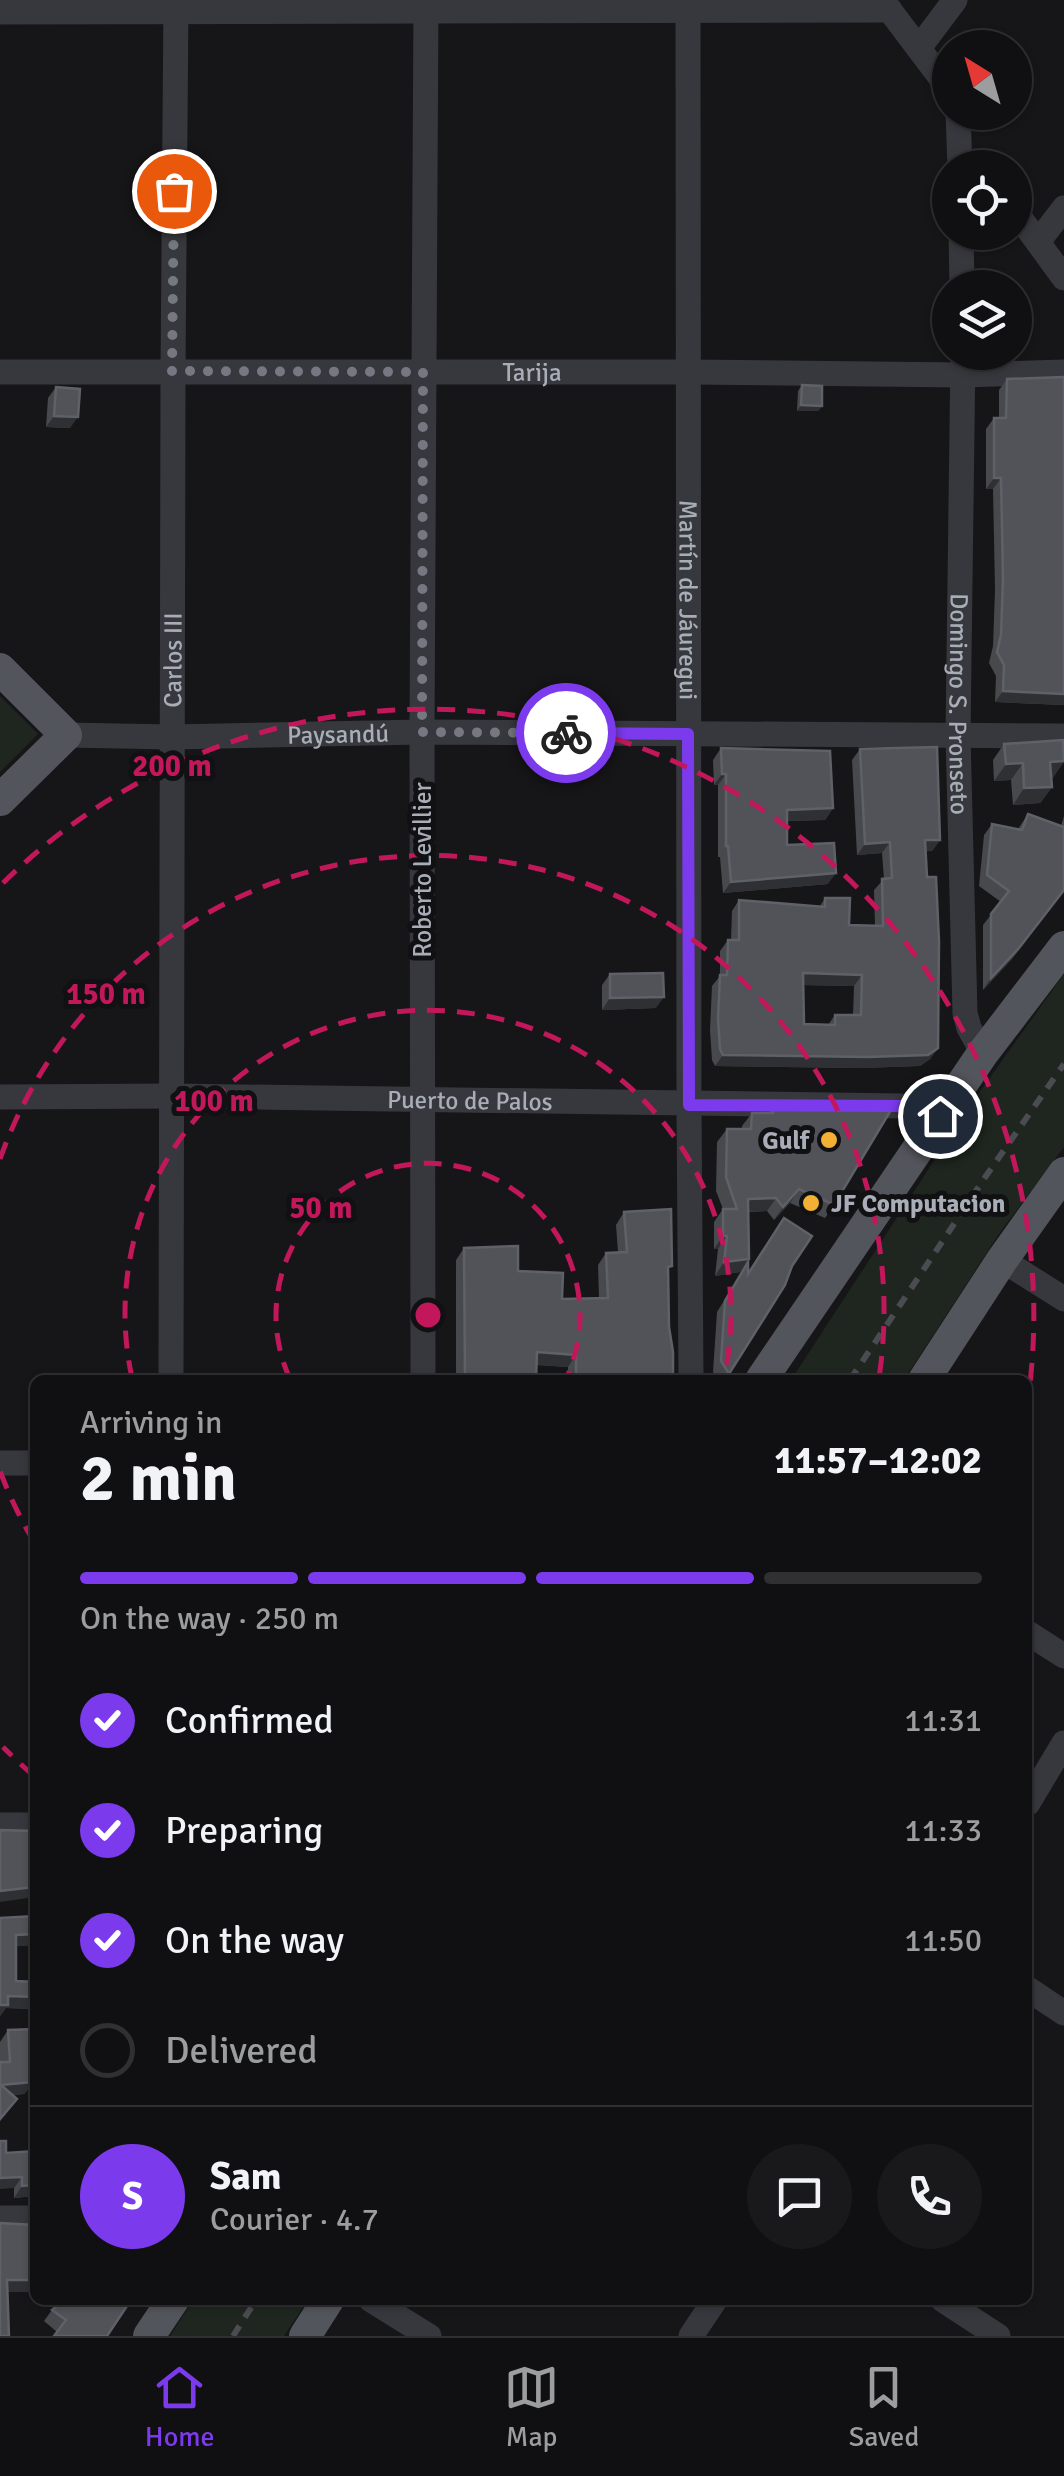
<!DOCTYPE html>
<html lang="en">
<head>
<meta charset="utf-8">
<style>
	body { margin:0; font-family:Signika,sans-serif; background:#19191b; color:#f1f3f6; height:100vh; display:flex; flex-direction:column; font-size:38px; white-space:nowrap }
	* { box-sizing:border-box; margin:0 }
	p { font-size:32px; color:#9c9d9f }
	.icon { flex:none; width:55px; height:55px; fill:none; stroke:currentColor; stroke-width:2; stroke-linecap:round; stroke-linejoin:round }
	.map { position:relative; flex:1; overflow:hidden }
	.drawer { position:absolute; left:30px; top:1375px; width:1002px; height:930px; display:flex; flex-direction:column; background:#101012; border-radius:15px; box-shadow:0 2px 8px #0004,0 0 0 2px #303032 }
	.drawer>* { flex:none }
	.needle { width:65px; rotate:323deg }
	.buttons { position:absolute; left:932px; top:30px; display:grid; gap:20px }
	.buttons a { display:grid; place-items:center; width:100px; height:100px; border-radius:50%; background:#101012; box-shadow:0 2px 8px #0004,0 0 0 2px #303032; font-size:50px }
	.pin { position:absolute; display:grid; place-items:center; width:85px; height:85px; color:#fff; margin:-42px; border:5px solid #fff; border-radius:50%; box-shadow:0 2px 10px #0007 }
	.courier { position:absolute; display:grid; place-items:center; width:100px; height:100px; margin:-50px; border:8px solid #7c3aed; border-radius:50%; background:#fff; color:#222; box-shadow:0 2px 12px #0007 }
	.head em { font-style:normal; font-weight:800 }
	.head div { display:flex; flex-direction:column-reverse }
	.head { display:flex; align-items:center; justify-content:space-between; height:170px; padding:0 50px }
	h1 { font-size:65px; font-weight:800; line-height:75px }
	.bar { display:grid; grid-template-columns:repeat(4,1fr); gap:15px 10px; align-content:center; height:120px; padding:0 50px }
	.bar i { height:12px; border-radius:8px; background:#303032 }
	.bar .selected { background:#7c3aed }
	.bar p { grid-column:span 4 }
	.line { display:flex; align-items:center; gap:25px; padding:0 50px; border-top:2px solid #303032 }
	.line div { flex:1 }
	.round { display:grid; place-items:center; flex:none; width:105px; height:105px; border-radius:52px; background:#19191b }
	ol { padding:0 50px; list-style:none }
	li { display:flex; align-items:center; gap:30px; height:110px }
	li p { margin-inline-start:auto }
	li .icon { padding:10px; border-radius:50%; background:#7c3aed; color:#fff; stroke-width:4 }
	li:last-child { color:#9c9d9f }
	li i { width:55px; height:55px; border:5px solid #303032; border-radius:50% }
	.tabs { display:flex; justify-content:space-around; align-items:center; height:140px; border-top:2px solid #303032; background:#101012; font-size:28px; color:#9c9d9f }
	.tabs a { display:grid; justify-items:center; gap:5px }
	.tabs .selected { color:#7c3aed }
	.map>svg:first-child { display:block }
	.green { fill:#1e261f }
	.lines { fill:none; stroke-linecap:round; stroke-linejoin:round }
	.minor { stroke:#37383d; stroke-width:25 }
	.major { stroke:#53555c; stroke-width:32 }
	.rail { stroke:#4a4c52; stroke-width:6; stroke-dasharray:12 10; stroke-linecap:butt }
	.wall { fill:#47494d; fill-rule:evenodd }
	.shaded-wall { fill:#2f3033 }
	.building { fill:#525359; stroke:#5f6168; stroke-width:2.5; fill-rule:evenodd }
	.done { stroke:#757880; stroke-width:10; stroke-dasharray:0 18 }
	.route { stroke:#7c3aed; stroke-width:12 }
	.ring { fill:none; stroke:#c2185b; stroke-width:5; stroke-dasharray:18 12 }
	.poi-dot { fill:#f2b134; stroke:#111113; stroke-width:4 }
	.labels { text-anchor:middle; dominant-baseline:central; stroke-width:10; stroke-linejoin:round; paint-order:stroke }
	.street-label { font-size:25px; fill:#a8adb8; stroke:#111113 }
	.poi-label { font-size:25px; font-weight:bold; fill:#a8adb8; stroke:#111113; text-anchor:end }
	.centre { fill:#c2185b; stroke:#111113; stroke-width:5 }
	.ring-label { font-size:30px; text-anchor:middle; font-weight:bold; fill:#c2185b; stroke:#111113; stroke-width:10; stroke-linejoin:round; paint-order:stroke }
</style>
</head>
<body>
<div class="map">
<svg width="1064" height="2336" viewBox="0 0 1064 2336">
	<rect width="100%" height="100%" fill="#161618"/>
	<g class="green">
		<path d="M0,696L38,734L0,772Z"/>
		<path d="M1064,974V1147L999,1234L904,1380H791L971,1104Z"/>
		<path d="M193,2300H308L284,2336H170Z"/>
	</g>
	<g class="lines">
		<g class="minor">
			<path id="s1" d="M688,0L689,1105L691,1380"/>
			<path d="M882,0L950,90"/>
			<path d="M0,12L890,10"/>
			<path d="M919,48L955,0"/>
			<path d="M958,112L960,168"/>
			<path d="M1015,211L1064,278"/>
			<path d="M961,232L962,288"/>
			<path d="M1038,242L1064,208"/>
			<path id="s2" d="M963,352L958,735L965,1013L969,1028L983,1053"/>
			<path id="s3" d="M0,372H690L963,375L1064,372"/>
			<path id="s4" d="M66,735L172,737L422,732L1064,736"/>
			<path id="s5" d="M0,1097L173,1096L901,1106L940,1115"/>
			<path d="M1002,1260L1064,1299"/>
			<path id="s6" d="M171,1380L173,371L176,0"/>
			<path d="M423,1380L422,732L426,0"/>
			<path d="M0,1463H35"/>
			<path d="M1028,1633L1064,1656"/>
			<path d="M1028,1803L1064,1743"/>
			<path d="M0,1825H35"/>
			<path d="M1028,1989L1064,2013"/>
			<path d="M0,2218H35"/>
			<path d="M371,2300L429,2336"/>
			<path d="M943,2300L998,2336"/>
			<path d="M691,2336L715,2300"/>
		</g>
		<g class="major">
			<path d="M0,669L66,735L0,800"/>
			<path d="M761,1380L983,1053L1064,947"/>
			<path d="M924,1380L1002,1260L1064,1173"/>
			<path d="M149,2336L173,2300"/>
			<path d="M305,2336L328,2300"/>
		</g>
		<g class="rail">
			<path d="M850,1380L986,1176L1064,1064"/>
			<path d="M233,2336L256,2300"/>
		</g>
	</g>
	<g class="wall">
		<path d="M1007,379L1064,705L995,702L996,676L989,663L993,646L995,590L993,489H986V429L994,418H999V390Z"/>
		<path d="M802,385L822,406L818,411H797L798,391Z"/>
		<path d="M56,387L70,428L46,427L48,398Z"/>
		<path d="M1004,744L1053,778H1051L1052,787L1040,803L1013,805L1011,780L994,781L993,760Z"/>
		<path d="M721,748L833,808L825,820L787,821V845L828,884L723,893L720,857H718V785H714L713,760Z"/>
		<path d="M860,749L940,840L932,851H926L938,1048L930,1059L920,1066L861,1068L715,1066L712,1060L710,1030L712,986L720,976V951L728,940H731L732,911L739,900L820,906L825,898L849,925H875L874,890L884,879L882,853L857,855L852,760ZM803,985L854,986L853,1015H835L828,1025L804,1024Z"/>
		<path d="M1028,814L1061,826L1064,816V890L1012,959L983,990V925L1001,902L979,886L984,835L992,824L1018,829Z"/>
		<path d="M610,974L656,1008L602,1010V985Z"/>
		<path d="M772,1107L834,1205L825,1218L790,1203L774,1220L767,1211L748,1212L749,1259L740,1272L715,1276L718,1249H714V1222L723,1209L716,1191L717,1142L727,1129H742V1126L752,1113H768Z"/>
		<path d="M624,1212L668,1272L669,1327L673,1380H568V1367L537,1365L536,1380H456V1260L464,1248L518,1271L562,1299L599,1298L598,1265L606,1253L618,1252L616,1225Z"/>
		<path d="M748,1262V1273L792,1266L729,1374L725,1380H718L713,1372L717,1312Z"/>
		<path d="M35,1916V1945L16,1946V1981L35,1982V2081L24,2094L13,2095L17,2099L0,2121V2042L8,2030L32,2029L33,2009L6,2008L0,2016V1918Z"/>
		<path d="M35,2128V2196L14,2198V2188L6,2153L34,2151V2130Z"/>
		<path d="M52,2310L107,2336L57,2332L44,2321Z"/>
	</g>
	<g class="shaded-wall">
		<path d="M801,405L822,406L818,411H797Z"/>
		<path d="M54,416L78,417L70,428L46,427Z"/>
		<path d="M994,478H1001L993,489H986Z"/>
		<path d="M1003,691L1064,694V705L995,702Z"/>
		<path d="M1050,762H1064L1053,778L1038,779Z"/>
		<path d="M1023,763L1011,780L994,781L1006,764Z"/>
		<path d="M722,774H726L718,785H714Z"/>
		<path d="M1052,787L1040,803L1013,805L1024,788Z"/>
		<path d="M833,808L825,820L779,821L787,810Z"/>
		<path d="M925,840H940L932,851L917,852Z"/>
		<path d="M890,842L882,853L857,855L865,844Z"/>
		<path d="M836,873L828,884L723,893L731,882Z"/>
		<path d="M1064,890L1012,959L983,990L991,978Z"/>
		<path d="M803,973L862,975L854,986L795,985Z"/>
		<path d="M664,997L656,1008L602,1010L610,998Z"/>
		<path d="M938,1048L930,1059L920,1066L861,1068L715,1066L723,1055Z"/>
		<path d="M799,1189L790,1203L774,1220L783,1207Z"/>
		<path d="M776,1198L767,1211L739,1212L748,1199Z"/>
		<path d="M723,1236H727L718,1249H714Z"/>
		<path d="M749,1259L740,1272L715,1276L724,1262Z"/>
		<path d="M537,1352L576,1355L568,1367L528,1364Z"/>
		<path d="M35,1878V1890L28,1898L0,1902V1891Z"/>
		<path d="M35,1934V1945L8,1947L16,1935Z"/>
		<path d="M8,1996L35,1997V2007L33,2009L6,2008L0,2016V2005Z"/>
		<path d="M35,2079V2081L24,2094L0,2096L1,2085Z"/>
		<path d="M22,2177L14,2188L0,2189V2178Z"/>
		<path d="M35,2185V2196L14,2198L22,2186Z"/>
		<path d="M7,2280H35V2292H0Z"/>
	</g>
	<g class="building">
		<path d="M1064,377V694L1003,691L1004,665L997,652L1001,635L1003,579L1001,478H994V418H1006L1007,379Z"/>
		<path d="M802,385L822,386V406L801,405Z"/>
		<path d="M56,387L80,389L78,417L54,416Z"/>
		<path d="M1063,740L1064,761L1050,762L1052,787L1024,788L1023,763L1006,764L1004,744Z"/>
		<path d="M937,747L940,840H925L927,877H936L939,941L938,1048L928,1055L868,1057L723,1055L720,1049L718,1019L720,975H727L728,940H739V900L825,907V898H850L849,925L883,926L882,879L892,878L890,842L865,844L860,749ZM803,973L862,975L861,1015H835V1025L804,1024Z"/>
		<path d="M721,748L830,751L833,808L787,810V845L834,843L836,873L731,882L728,846H726V774H722Z"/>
		<path d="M1028,814L1064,827V890L1019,948L991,978V914L1009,891L987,875L992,824L1022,830Z"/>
		<path d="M663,973L664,997L610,998V974Z"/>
		<path d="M772,1107L891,1110L834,1205L799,1189L783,1207L776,1198L748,1199L749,1259L724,1262L727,1236H723V1209H737L726,1177L727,1129H751L752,1113H773Z"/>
		<path d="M671,1209L672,1266L668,1267L669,1327L673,1352V1380H576V1355L537,1352L536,1380H465L464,1248L518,1246V1271L563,1273L562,1299L608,1298L606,1253L627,1252L624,1212Z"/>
		<path d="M784,1218L812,1236L792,1266L785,1285L729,1374L721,1361L725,1301L748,1262V1274Z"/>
		<path d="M0,1830L35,1831V1887L0,1891Z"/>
		<path d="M35,1916V1934L16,1935V1981L35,1982V1997L8,1996V2005H0V1918Z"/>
		<path d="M35,2029V2079L32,2082L1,2085L17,2099L0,2119V2062H10L8,2030Z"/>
		<path d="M0,2141H6V2153L35,2151V2185L22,2186V2177L0,2178Z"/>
		<path d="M0,2223L35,2225V2280H7L9,2336H0Z"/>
		<path d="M64,2300H131L107,2336H54L66,2320L52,2310Z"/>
	</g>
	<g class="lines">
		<path class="done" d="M174,191L172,371L423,372L422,732L566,733"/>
		<path class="route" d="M566,733L688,734L689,1105L902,1106L940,1116"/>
	</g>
	<g class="ring">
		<path d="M290 1379A152 152 0 1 1 566 1379"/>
		<path d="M132 1378A303 303 0 1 1 724 1378"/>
		<path d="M34 1542A455 455 0 0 1 0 1471M0 1159A455 455 0 0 1 879 1378"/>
		<path d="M34 1776A606 606 0 0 1 3 1747M3 883A606 606 0 0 1 1028 1399"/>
	</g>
	<g class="poi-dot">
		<circle cx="829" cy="1140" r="10"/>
		<circle cx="811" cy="1203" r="10"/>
	</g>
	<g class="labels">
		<g class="street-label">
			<text stroke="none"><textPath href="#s3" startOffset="532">Tarija</textPath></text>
			<text stroke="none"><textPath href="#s1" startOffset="600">Martín de Jáuregui</textPath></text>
			<text stroke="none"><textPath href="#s6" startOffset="720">Carlos III</textPath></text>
			<text stroke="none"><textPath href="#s2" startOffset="352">Domingo S. Pronseto</textPath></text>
			<text stroke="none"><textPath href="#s4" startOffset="272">Paysandú</textPath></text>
			<text transform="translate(422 870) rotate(-90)">Roberto Levillier</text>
			<text stroke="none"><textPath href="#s5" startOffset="470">Puerto de Palos</textPath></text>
		</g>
		<g class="poi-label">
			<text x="809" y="1140">Gulf</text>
			<text x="831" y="1203" text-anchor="start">JF Computacion</text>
		</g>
	</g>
	<circle cx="428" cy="1315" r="15" class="centre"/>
	<g class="ring-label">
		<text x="172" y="776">200 m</text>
		<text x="106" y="1004">150 m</text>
		<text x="214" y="1111">100 m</text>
		<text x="321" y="1218">50 m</text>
	</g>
</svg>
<div class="buttons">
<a><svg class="needle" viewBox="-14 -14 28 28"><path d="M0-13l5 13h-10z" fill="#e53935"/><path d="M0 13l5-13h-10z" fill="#9c9d9f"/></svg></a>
<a><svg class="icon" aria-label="locate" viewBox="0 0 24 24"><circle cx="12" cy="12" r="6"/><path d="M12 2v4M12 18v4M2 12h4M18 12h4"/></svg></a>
<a><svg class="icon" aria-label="layers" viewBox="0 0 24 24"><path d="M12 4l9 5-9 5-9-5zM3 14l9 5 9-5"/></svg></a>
</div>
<div class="pin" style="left:174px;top:191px;background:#ea580c"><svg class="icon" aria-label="bag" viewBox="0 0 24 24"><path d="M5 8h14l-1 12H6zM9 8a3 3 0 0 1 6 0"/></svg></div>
<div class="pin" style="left:940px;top:1116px;background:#1f2937"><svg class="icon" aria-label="home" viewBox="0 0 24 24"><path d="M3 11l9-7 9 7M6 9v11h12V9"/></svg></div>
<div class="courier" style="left:566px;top:733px"><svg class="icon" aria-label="bike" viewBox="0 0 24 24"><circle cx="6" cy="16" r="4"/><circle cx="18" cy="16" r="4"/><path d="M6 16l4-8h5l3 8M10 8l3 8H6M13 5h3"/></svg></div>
<section class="drawer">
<div class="head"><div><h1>2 min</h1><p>Arriving in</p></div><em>11:57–12:02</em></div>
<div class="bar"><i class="selected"></i><i class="selected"></i><i class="selected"></i><i></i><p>On the way · 250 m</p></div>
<ol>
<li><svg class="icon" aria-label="check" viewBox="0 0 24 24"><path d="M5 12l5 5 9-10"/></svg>Confirmed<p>11:31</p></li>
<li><svg class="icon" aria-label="check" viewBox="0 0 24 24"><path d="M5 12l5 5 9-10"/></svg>Preparing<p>11:33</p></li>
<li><svg class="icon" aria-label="check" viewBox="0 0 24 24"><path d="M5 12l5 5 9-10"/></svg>On the way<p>11:50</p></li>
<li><i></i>Delivered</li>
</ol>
<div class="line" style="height:180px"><b class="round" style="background:#7c3aed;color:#fff">S</b><div><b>Sam</b><p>Courier · 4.7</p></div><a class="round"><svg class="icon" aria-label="chat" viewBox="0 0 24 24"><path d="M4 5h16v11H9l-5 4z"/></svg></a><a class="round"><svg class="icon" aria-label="phone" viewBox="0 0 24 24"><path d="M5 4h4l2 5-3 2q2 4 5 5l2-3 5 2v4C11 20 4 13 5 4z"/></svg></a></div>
</section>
</div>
<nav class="tabs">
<a class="selected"><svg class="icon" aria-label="home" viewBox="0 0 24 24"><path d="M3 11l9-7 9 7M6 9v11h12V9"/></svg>Home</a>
<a><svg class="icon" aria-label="map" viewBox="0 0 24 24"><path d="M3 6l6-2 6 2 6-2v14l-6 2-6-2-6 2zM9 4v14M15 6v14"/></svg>Map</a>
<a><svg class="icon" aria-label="saved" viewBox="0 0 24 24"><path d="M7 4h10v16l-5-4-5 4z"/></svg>Saved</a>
</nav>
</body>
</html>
